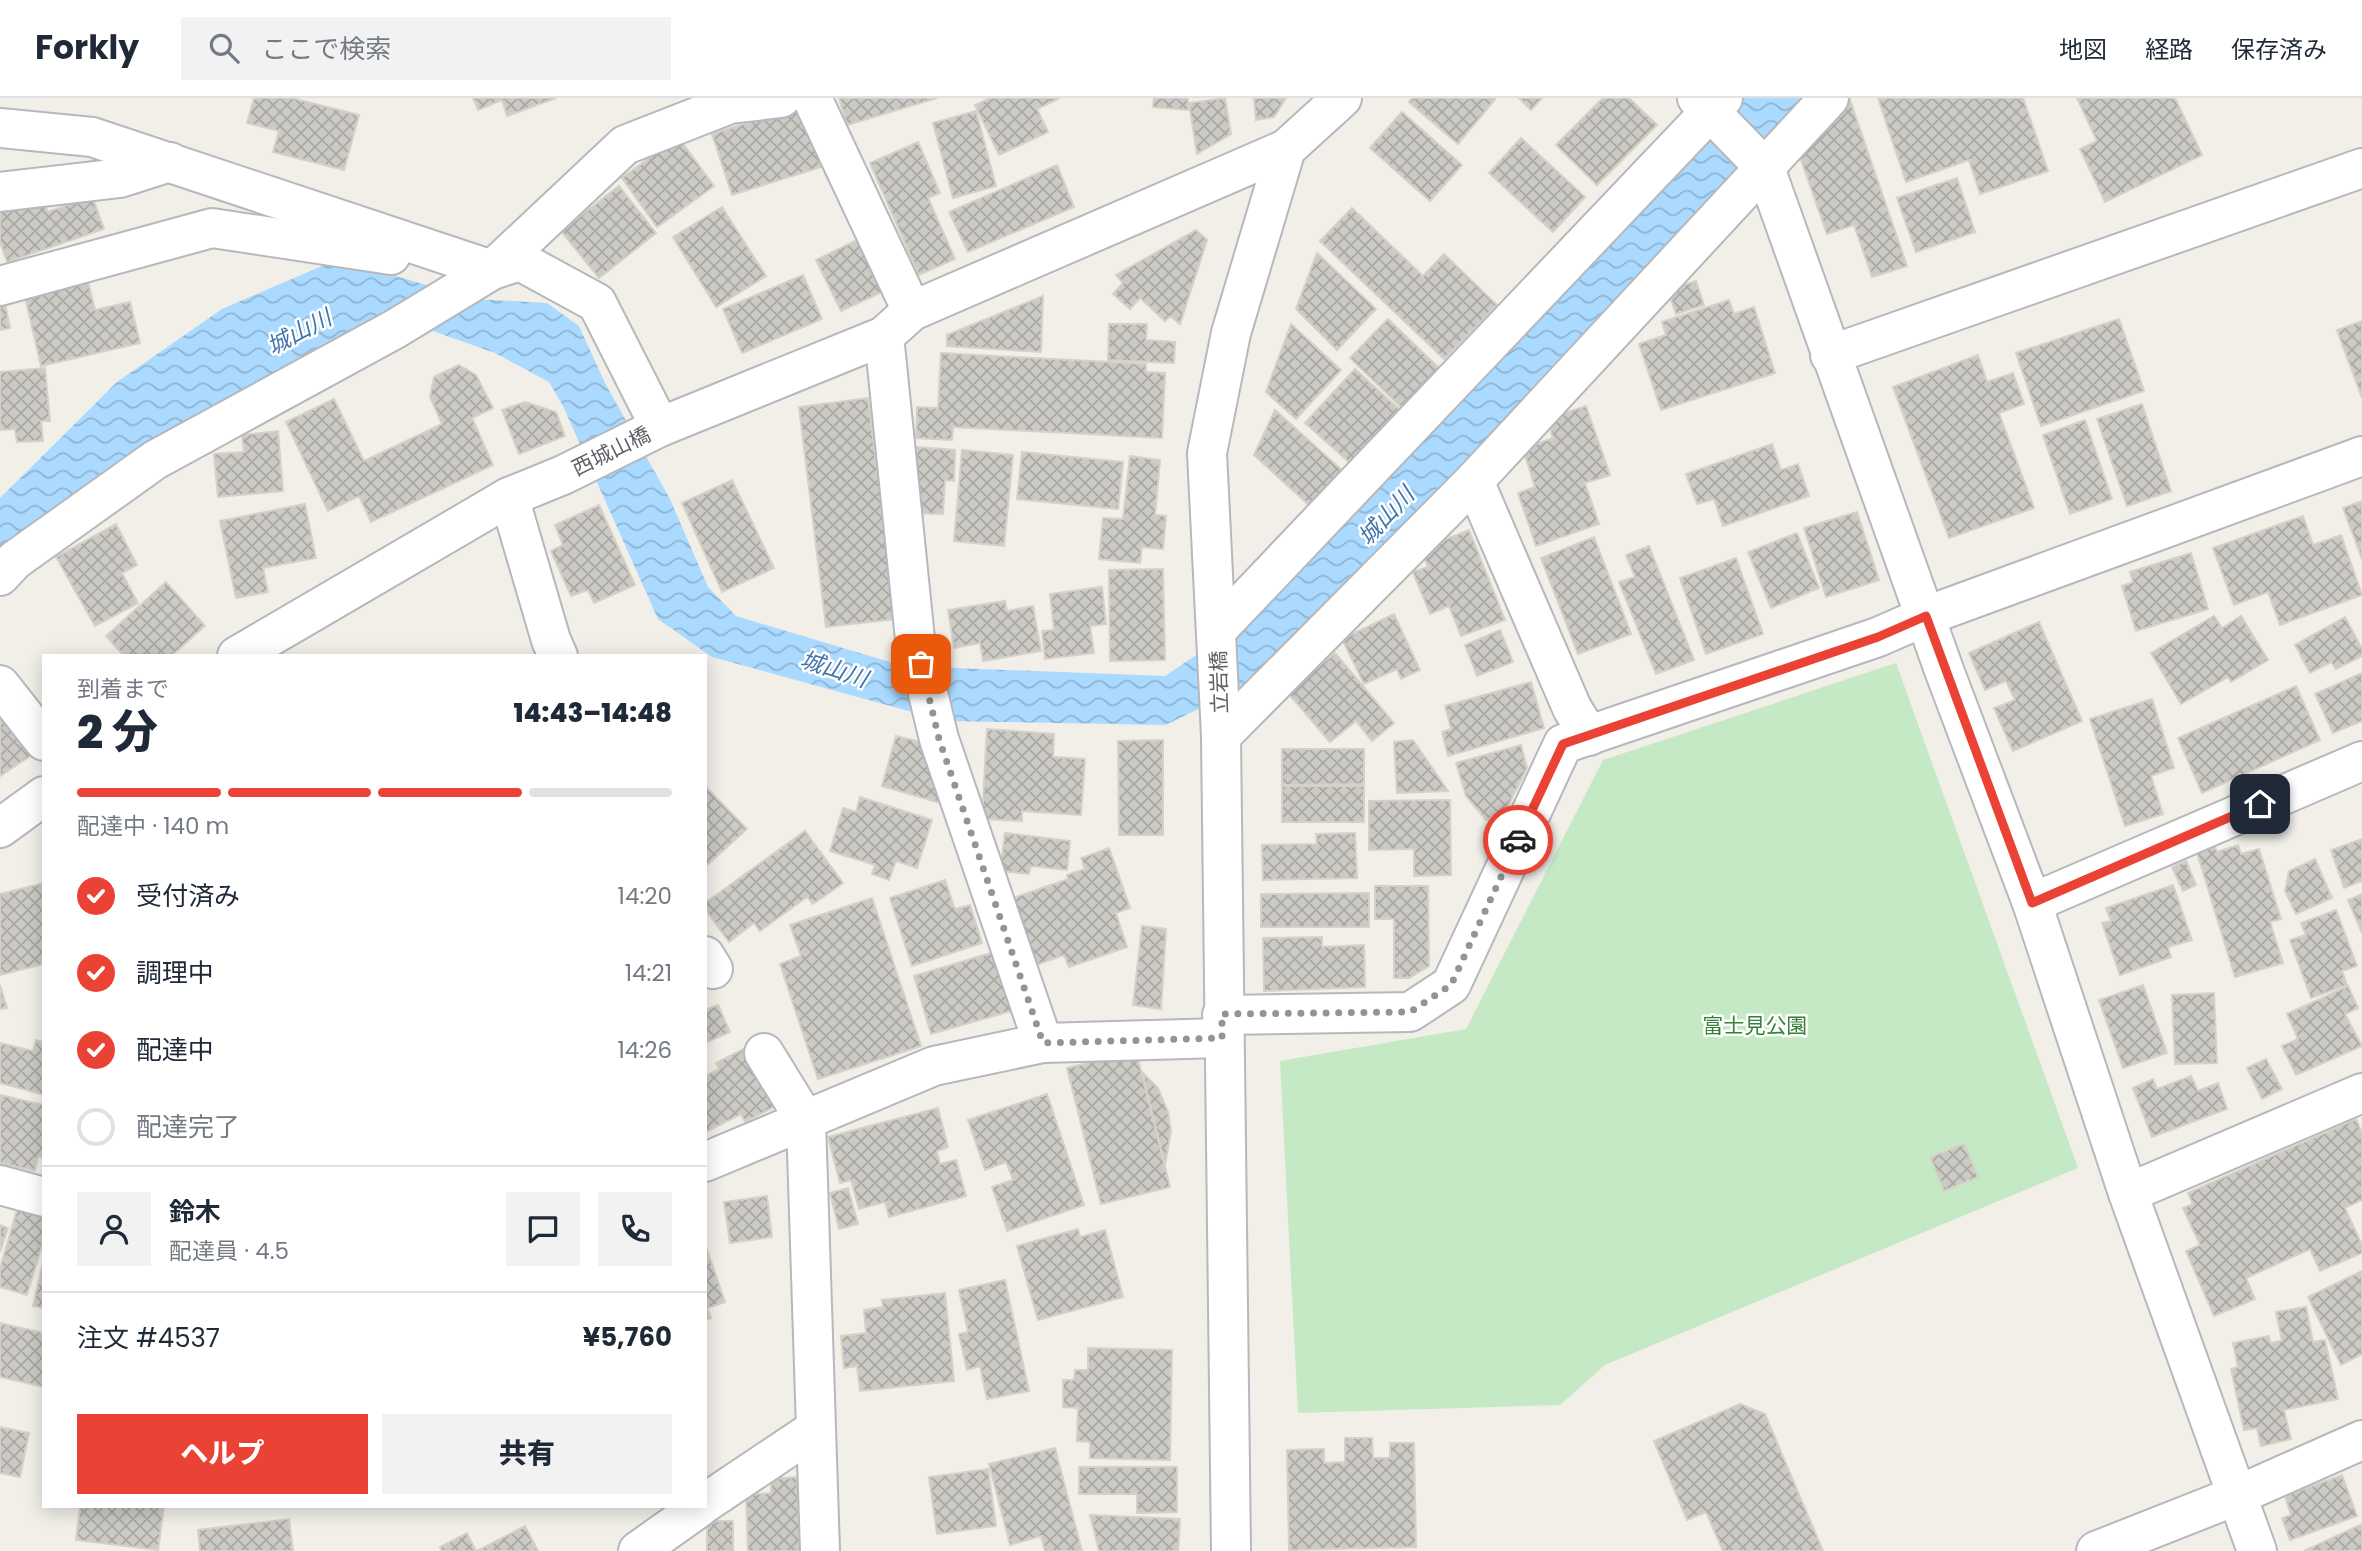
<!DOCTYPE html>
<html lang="ja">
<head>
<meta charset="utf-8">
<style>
	body { margin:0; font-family:Poppins,"Noto Sans JP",sans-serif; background:#f2f2f3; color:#1f2937; height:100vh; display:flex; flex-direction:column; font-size:26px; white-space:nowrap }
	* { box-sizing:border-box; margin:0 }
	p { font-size:23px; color:#747a83 }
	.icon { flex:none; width:38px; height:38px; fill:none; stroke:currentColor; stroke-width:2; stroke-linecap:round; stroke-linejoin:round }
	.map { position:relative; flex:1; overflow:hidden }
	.sheet { position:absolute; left:42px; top:556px; width:665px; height:854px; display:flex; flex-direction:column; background:#fff; border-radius:0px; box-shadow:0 4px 18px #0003 }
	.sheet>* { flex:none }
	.pin { position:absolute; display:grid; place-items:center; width:60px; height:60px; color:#fff; margin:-30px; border-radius:14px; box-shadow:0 4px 10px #0006 }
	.courier { position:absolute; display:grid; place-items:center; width:70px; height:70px; margin:-35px; border:5px solid #ea4335; border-radius:50%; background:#fff; color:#222; box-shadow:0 2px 9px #0007 }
	.headline em { font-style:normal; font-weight:800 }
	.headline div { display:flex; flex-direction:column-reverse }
	.headline { display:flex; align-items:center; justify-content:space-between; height:119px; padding:0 35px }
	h1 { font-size:46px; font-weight:800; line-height:52px }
	.bar { display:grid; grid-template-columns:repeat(4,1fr); gap:10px 7px; align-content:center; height:84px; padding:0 35px }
	.bar i { height:9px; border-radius:5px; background:#e0e1e3 }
	.bar .selected { background:#ea4335 }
	.bar p { grid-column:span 4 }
	.line { display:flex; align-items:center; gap:18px; padding:0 35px; border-top:2px solid #e0e1e3 }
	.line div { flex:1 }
	.round { display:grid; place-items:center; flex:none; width:74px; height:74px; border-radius:0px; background:#f2f2f3 }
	ol { padding:0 35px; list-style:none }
	li { display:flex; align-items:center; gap:21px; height:77px }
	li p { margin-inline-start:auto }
	li .icon { padding:7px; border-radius:50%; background:#ea4335; color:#fff; stroke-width:4 }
	li:last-child { color:#747a83 }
	li i { width:38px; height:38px; border:4px solid #e0e1e3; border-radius:50% }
	.cta { display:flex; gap:14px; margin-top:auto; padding:14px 35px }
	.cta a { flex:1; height:80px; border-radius:0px; background:#ea4335; color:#fff; font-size:28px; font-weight:800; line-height:80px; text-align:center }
	.cta a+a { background:#f2f2f3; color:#1f2937 }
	header { display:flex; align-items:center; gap:42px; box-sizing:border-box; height:98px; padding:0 35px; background:#fff; border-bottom:2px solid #e0e1e3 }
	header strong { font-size:33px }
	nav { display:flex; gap:38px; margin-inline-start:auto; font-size:24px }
	.search { width:490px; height:63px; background:#f2f2f3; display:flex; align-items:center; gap:18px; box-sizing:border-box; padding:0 24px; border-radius:0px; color:#747a83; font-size:26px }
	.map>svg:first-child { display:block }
	.park { fill:#c5e8c5 }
	.water { fill:url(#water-waves) }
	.building { fill:url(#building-cross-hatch); stroke:#d6d1c6; stroke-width:2 }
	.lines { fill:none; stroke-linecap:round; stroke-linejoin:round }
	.minor-casing { stroke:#b5b8bc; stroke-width:42 }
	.minor { stroke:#fff; stroke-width:38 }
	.done { stroke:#929495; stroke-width:7; stroke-dasharray:0 12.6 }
	.route { stroke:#ea4335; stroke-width:9 }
	.labels { text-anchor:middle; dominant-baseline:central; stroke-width:5; stroke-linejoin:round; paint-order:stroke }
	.street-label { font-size:21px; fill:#5f6368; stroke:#fff }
	.park-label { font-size:21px; fill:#348238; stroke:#fff }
	.water-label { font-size:23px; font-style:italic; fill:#4174aa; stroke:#fff }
</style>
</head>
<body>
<header>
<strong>Forkly</strong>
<div class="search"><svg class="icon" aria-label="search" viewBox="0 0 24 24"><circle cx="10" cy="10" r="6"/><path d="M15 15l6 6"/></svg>ここで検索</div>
<nav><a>地図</a><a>経路</a><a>保存済み</a></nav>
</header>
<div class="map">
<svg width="2362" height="1453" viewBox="0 0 2362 1453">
	<defs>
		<pattern id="water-waves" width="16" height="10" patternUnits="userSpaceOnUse" patternTransform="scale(1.75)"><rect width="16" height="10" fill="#aadaff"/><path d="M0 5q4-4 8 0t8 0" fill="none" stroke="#8eb4d2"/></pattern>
		<pattern id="building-cross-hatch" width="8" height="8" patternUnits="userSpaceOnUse" patternTransform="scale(1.75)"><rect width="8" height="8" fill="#cccac5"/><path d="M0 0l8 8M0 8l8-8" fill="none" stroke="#a9a8a4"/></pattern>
	</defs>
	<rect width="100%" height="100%" fill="#f1efe8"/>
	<path class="park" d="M1896,565L2078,1070L1605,1267L1560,1307L1298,1315L1280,963L1466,931L1603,662Z"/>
	<path class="water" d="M1742,0H1812L1717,105L1254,585L1165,627L945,623L712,559L658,521L563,308L549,284L495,255L388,217C246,277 122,370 0,462V400L117,284L222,211L324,167L389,176L474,201L547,205L579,228L605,285L670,401L708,489L736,518L903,568L1165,578L1242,526Z"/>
	<g class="building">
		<path d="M254,0H292L359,17L344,72L273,54L279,33L247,25Z"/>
		<path d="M473,0H556L507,18L502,2L478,12Z"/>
		<path d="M839,0H937L847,27Z"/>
		<path d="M990,0H1060L1037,11L1048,34L999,57L975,7Z"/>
		<path d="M1154,0H1188V12L1153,9Z"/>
		<path d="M1225,0L1231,36L1197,56L1189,5Z"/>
		<path d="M1254,0H1286L1274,19L1256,22Z"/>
		<path d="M1412,0H1496L1458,46L1409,4Z"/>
		<path d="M1519,0H1542L1531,12Z"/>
		<path d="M1603,0H1629L1657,27L1597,87L1556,47Z"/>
		<path d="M1878,0H2023L2048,73L1980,96L1969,62L1906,84Z"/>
		<path d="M2077,0H2175L2202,57L2105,104L2080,51L2097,43Z"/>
		<path d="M1850,2L1907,168L1872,179L1854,127L1827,136L1800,59Z"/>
		<path d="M802,7L821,69L732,97L712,36Z"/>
		<path d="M976,13L996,88L953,100L933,25Z"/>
		<path d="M1402,14L1462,67L1430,103L1370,50Z"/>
		<path d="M678,39L714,88L657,129L622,80Z"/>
		<path d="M1521,40L1585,99L1553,134L1489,75Z"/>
		<path d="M918,44L940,95L928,100L955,161L919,177L870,65Z"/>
		<path d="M1057,67L1074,109L968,154L949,114Z"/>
		<path d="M1957,80L1975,134L1916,154L1897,100Z"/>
		<path d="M619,88L656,135L599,180L561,133Z"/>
		<path d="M42,97L48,114L92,98L104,131L7,164L0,144V111Z"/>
		<path d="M722,109L766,178L716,209L673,139Z"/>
		<path d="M1352,110L1423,178L1444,156L1497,207L1444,261L1320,143Z"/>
		<path d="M1196,132L1207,142L1180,226L1170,218L1165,223L1140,200L1130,211L1113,196L1123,185L1116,177Z"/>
		<path d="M865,138L891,190L841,213L816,162Z"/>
		<path d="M1317,155L1376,211L1337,252L1296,211Z"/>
		<path d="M85,171L95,212L130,204L140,245L41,268L22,186Z"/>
		<path d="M803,177L822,221L742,255L723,211Z"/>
		<path d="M1696,183L1704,207L1676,216L1668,192Z"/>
		<path d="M1043,198L1041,254L947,248V237Z"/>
		<path d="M4,200L10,230L0,232V201Z"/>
		<path d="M1729,202L1734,216L1754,209L1775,275L1661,312L1639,246L1666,237L1662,224Z"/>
		<path d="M1388,221L1439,270L1401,309L1350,260Z"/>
		<path d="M2119,221L2144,293L2041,328L2016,255Z"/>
		<path d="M2362,223V300L2337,232Z"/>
		<path d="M1109,226H1147L1146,242L1175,244L1174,265L1108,262Z"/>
		<path d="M1291,226L1341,272L1296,321L1266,294Z"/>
		<path d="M941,255L1146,266V274L1165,275L1162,340L953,329L952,342L916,340L917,309L938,310Z"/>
		<path d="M1978,257L1987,284L2013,275L2024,306L1999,315L2034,410L1949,440L1893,289Z"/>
		<path d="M459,267L476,277L493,310L472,320L493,367L371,424L359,398L328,413L286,324L334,301L364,363L442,326L430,299L434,279Z"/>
		<path d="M45,270L50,323H41L43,343L17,344L15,331L0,332V274Z"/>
		<path d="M1355,271L1399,311L1350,365L1305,325Z"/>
		<path d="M868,300L896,521L826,529L799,309Z"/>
		<path d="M525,304L556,314L565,338L519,356L502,312Z"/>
		<path d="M2142,306L2171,393L2127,408L2097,321Z"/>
		<path d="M1586,308L1610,377L1585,385L1599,426L1536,448L1518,395L1535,389L1523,351L1553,340L1547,321Z"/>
		<path d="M1275,312L1343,373L1310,408L1254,357Z"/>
		<path d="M2085,322L2112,401L2070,416L2043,337Z"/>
		<path d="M278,333L283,393L218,399L214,356L244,354L242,337Z"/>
		<path d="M1772,346L1781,372L1798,366L1809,398L1723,428L1714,401L1697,406L1686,376Z"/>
		<path d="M917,349L955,352L954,383L945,382L943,416L912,415Z"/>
		<path d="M962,352L1013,357L1004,448L954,443Z"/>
		<path d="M1022,354L1123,364L1118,411L1017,401Z"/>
		<path d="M1130,358L1160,362L1155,417L1166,418L1163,451L1142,449L1140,465L1099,461L1103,420L1123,421Z"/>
		<path d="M732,382L774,470L722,494L682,405Z"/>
		<path d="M2362,403V461L2343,410Z"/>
		<path d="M305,406L316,460L263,470L268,494L236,500L220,423Z"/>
		<path d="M599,407L635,487L594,505L588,492L571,498L551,453L563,447L555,427Z"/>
		<path d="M1857,414L1879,482L1826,499L1804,430Z"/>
		<path d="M2303,418L2313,447L2341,437L2362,497L2280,527L2268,494L2234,507L2213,450Z"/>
		<path d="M116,426L137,467L122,475L138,505L95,528L56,459Z"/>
		<path d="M1469,432L1505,522L1461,538L1449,508L1430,516L1413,474L1428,469L1421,451Z"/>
		<path d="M1797,435L1819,490L1771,510L1748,454Z"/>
		<path d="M1594,439L1631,536L1578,556L1541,460Z"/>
		<path d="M1649,448L1694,562L1656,576L1619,484L1635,479L1626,457Z"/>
		<path d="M2191,455L2208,511L2136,533L2122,488L2133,484L2130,474Z"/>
		<path d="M1736,460L1763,536L1706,556L1680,480Z"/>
		<path d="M1163,471L1165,562L1110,563L1109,472Z"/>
		<path d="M166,484L205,528L171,558H124L106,538Z"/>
		<path d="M1102,489L1106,526L1090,528L1094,555L1045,561L1042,533L1054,532L1050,496Z"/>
		<path d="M1005,503L1007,513L1033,508L1041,553L983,563L980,545L954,550L948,512Z"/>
		<path d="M1394,516L1420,572L1401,581L1397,571L1364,586L1342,541Z"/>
		<path d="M2214,518L2222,530L2241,518L2268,562L2231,584L2228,579L2181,606L2151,555Z"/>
		<path d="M2345,519L2362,551V558L2336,571L2331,564L2310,575L2295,547Z"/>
		<path d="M2039,524L2082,623L2013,653L1994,610L2015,602L2006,583L1985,592L1969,555Z"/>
		<path d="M1500,532L1513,564L1477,578L1465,547Z"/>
		<path d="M1335,555L1394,625L1372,643L1356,623L1330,644L1287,594Z"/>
		<path d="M2362,575V623L2333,635L2315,596Z"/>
		<path d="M1531,584L1544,630L1448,658L1442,634L1451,631L1445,608Z"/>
		<path d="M2296,588L2320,642L2202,695L2178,640Z"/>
		<path d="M2152,601L2174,670L2151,678L2163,716L2125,728L2090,621Z"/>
		<path d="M0,611L32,657L0,678Z"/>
		<path d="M987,631L1054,636L1053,659L1085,661L1081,717L1022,713V723L982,721Z"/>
		<path d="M896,638L921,644L940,705L882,688Z"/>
		<path d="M1163,642V737H1119L1118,643Z"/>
		<path d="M1413,642L1448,693L1397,695L1394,644Z"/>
		<path d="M1521,647L1527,670L1505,714L1486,722L1466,698L1456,665Z"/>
		<path d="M1282,651H1364V686L1282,687Z"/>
		<path d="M705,688L747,731L705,769Z"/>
		<rect x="1282" y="688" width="82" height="36"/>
		<path d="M860,699L932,722L917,770L896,763L889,782L872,776L875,767L830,753L843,710L856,714Z"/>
		<path d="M1450,702L1451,777L1414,778V751L1369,752V703Z"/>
		<path d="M805,733L843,785L813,806L807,799L760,833L754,825L729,844L705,811V805Z"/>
		<path d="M1005,735L1070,743L1067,772L1031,768L1029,776L1000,773Z"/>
		<path d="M1355,735L1357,780L1263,782L1262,747L1317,746L1316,736Z"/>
		<path d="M2362,741V783L2344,790L2331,752Z"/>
		<path d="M2238,747L2241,756L2259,751L2281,821L2270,824L2283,865L2235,879L2197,755L2215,749L2217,754Z"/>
		<path d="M1109,750L1130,810L1116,815L1127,849L1069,869L1064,857L1036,867L1013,800L1068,781L1067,777L1085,771L1081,760Z"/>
		<path d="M2315,761L2332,800L2296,816L2285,793L2289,773Z"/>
		<path d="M2186,763L2196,787L2183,793L2172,769Z"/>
		<path d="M945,782L955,811L970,807L982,845L912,868L890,800Z"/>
		<path d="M44,785V866L0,877V796Z"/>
		<path d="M2173,787L2192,842L2168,849L2171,859L2120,877L2102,825L2111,823L2106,810Z"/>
		<path d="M1375,788H1428L1429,868L1409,880H1394V821H1375Z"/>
		<path d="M1369,795V829H1261V796Z"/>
		<path d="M2362,796V835L2348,802Z"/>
		<path d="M872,800L921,948L818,981L780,866L801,858L790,827Z"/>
		<path d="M2336,812L2357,868L2342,873L2347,887L2311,900L2290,842L2306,837L2301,825Z"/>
		<path d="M1142,828L1166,831L1161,911L1133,907Z"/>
		<path d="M1322,839V849L1364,847L1365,889L1264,893L1263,840Z"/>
		<path d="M994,854L1011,913L931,936L914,878Z"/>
		<path d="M0,887L7,910L0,911Z"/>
		<path d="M2143,887L2167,955L2123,970L2099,902Z"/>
		<path d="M2348,888L2358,910L2345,916L2362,948L2296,977L2282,948L2298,941L2287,916Z"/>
		<path d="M2214,895L2217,965L2175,966L2172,897Z"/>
		<path d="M718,907L730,934L705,945V912Z"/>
		<path d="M36,942L44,944V997L0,985V945L33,953Z"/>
		<path d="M743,951L774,1009L745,1024L741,1016L706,1034L705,978L719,971L716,965Z"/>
		<path d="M1136,953L1170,1089L1101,1106L1067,970Z"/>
		<path d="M2266,961L2282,991L2262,1001L2247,970Z"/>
		<path d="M1142,974L1158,990L1168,1014L1171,1033L1165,1067Z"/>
		<path d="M2191,978L2198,993L2218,985L2227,1011L2152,1039L2133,990L2153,981L2157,991Z"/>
		<path d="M1047,996L1084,1107L1007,1133L992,1089L1013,1082L1006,1064L985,1072L968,1022Z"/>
		<path d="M0,997L44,1007V1060L38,1059L35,1073L0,1065Z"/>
		<path d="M938,1010L948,1049L937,1053L940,1066L956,1062L966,1098L889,1119L885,1104L859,1111L851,1082L840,1085L828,1039Z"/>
		<path d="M2356,1021L2362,1035V1102L2345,1110L2362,1147V1155L2320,1173L2310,1151L2246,1180L2255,1201L2214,1218L2186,1153L2200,1147L2183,1110L2193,1106L2188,1095Z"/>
		<path d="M1964,1046L1978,1079L1944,1093L1930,1059Z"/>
		<path d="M848,1090L858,1126L839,1131L830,1095Z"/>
		<path d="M767,1098L772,1139L730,1145L724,1104Z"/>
		<path d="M17,1112L44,1120V1141L27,1197L0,1189V1170Z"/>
		<path d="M0,1127L8,1130L0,1154Z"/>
		<path d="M1078,1131L1080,1139L1105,1132L1123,1199L1038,1222L1017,1148Z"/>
		<path d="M705,1146L725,1204L707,1210L711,1220L705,1222Z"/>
		<path d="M44,1160V1210L33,1208Z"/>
		<path d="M2362,1173V1256L2341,1267L2308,1199Z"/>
		<path d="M1005,1182L1029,1293L987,1301L980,1268L967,1272L959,1236L968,1234L959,1192Z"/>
		<path d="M945,1195L954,1283L860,1293L857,1268L844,1270L841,1238L866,1235L864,1212L883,1209L882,1202Z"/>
		<path d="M2306,1209L2313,1244L2325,1242L2338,1301L2284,1312L2291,1341L2261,1348L2257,1330L2244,1332L2231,1271L2238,1269L2233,1245L2269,1238L2270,1245L2282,1243L2276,1214Z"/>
		<path d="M0,1225L44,1235V1289L0,1279Z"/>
		<path d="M1088,1250L1172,1252L1170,1362L1090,1360V1344L1077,1343L1078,1310L1063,1309V1282H1074L1075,1272H1088Z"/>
		<path d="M1740,1306L1765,1316L1823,1453H1723L1706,1414L1687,1422L1654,1343Z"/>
		<path d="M0,1329L29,1335L20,1379L0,1375Z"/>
		<path d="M1345,1340H1372L1373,1360H1390V1345H1414L1416,1449L1289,1452L1287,1352L1324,1351V1365L1345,1364Z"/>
		<path d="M1055,1350L1082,1453H1045L1041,1438L1010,1447L989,1366Z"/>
		<path d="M1079,1369H1177V1414L1137,1415V1396H1079Z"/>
		<path d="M988,1371L996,1428L937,1436L929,1379Z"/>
		<path d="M2342,1377L2357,1418L2290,1442L2282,1420L2291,1417L2285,1398Z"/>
		<path d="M797,1379L800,1453H748L746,1397L771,1395V1381Z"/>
		<path d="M80,1409H164L158,1452L76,1442Z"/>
		<path d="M1090,1417L1180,1421L1178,1453H1099Z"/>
		<path d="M289,1421L293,1453H200L198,1432Z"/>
		<rect x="707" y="1423" width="26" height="30"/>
		<path d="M2362,1426V1453H2304Z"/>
		<path d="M525,1428L538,1453H477Z"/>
		<path d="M467,1435L476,1453H442L440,1449Z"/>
	</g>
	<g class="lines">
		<g class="minor-casing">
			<g id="minor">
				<path d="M812,0L912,213"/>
				<path d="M1697,0L1765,70L1944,572L2032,805L2128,1095L2257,1453"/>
				<path d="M0,30L92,39L492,172L520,163L597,205L660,329"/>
				<path d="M0,94L120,80L170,64"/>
				<path d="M0,188L212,130L391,157"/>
				<path d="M884,238L915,541L939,641L1043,945"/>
				<path d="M1830,257L2362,70"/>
				<path d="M1474,383L1572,610L1589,638"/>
				<path d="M509,399L551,542L558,558"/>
				<path d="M0,478L15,462L155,362L395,231L492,172L625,47L730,6L781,0"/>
				<path d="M1218,531L1723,0"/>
				<path d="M237,558L509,399L563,377L660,329L884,238L912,213L1286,51"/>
				<path d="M0,587L44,643"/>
				<path d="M1221,638L1474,383L1829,0"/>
				<path d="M0,730L44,698"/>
				<path d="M2032,805L2362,663"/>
				<path d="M705,858L713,871"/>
				<path d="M1222,917L1410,914L1451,887L1563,646L1878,539L1926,518L2362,358"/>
				<path d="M764,955L806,1023L820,1453"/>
				<path d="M705,1064L934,968L1043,945L1222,940"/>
				<path d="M0,1087L44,1099"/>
				<path d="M2128,1095L2362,995"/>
				<path d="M705,1405L814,1332"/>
				<path d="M638,1453L700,1409"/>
				<path d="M1231,1453L1221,638L1207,355L1231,235L1286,51L1342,0"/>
				<path d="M2096,1453L2238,1397L2362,1342"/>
			</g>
		</g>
		<use href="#minor" class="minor"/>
	</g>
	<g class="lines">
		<path class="done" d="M921,566L939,641L1043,945L1222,940V916L1410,914L1451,887L1518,742"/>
		<path class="route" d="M1518,742L1563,646L1878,539L1926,518L2032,805L2260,706"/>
	</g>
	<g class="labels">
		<g class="street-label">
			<text transform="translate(611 353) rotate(-26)">西城山橋</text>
			<text transform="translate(1219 584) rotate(-92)">立岩橋</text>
		</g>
		<g class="park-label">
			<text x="1755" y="927">富士見公園</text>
		</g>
		<g class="water-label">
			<text transform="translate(299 234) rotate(-28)">城山川</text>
			<text transform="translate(1386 418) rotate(-47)">城山川</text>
			<text transform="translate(834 571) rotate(18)">城山川</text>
		</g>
	</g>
</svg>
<div class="pin" style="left:921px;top:566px;background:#ea580c"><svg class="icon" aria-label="bag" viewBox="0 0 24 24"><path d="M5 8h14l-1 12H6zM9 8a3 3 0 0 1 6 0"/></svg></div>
<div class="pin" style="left:2260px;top:706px;background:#1f2937"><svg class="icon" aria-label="home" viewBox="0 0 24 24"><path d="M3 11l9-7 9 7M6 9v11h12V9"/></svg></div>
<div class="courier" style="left:1518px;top:742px"><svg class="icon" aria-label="car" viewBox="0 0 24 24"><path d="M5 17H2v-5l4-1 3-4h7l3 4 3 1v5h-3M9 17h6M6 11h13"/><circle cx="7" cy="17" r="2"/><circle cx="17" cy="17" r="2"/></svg></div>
<section class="sheet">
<div class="headline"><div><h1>2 分</h1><p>到着まで</p></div><em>14:43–14:48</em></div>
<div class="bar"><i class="selected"></i><i class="selected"></i><i class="selected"></i><i></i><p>配達中 · 140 m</p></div>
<ol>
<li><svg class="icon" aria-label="check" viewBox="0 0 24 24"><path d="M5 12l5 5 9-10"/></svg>受付済み<p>14:20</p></li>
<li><svg class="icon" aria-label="check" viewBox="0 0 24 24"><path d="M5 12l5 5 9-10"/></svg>調理中<p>14:21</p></li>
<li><svg class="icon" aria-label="check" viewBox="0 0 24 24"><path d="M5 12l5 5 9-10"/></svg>配達中<p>14:26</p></li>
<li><i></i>配達完了</li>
</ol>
<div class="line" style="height:126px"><a class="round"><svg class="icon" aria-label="person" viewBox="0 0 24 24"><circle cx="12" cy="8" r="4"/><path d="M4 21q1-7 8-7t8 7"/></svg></a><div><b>鈴木</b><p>配達員 · 4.5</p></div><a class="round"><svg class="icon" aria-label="chat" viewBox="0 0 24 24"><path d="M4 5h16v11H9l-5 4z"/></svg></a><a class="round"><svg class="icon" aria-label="phone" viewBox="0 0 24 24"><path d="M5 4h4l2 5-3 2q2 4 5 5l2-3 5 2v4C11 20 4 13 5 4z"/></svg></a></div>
<div class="line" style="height:91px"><div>注文 #4537</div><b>¥5,760</b></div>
<div class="cta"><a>ヘルプ</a><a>共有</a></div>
</section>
</div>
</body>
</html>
